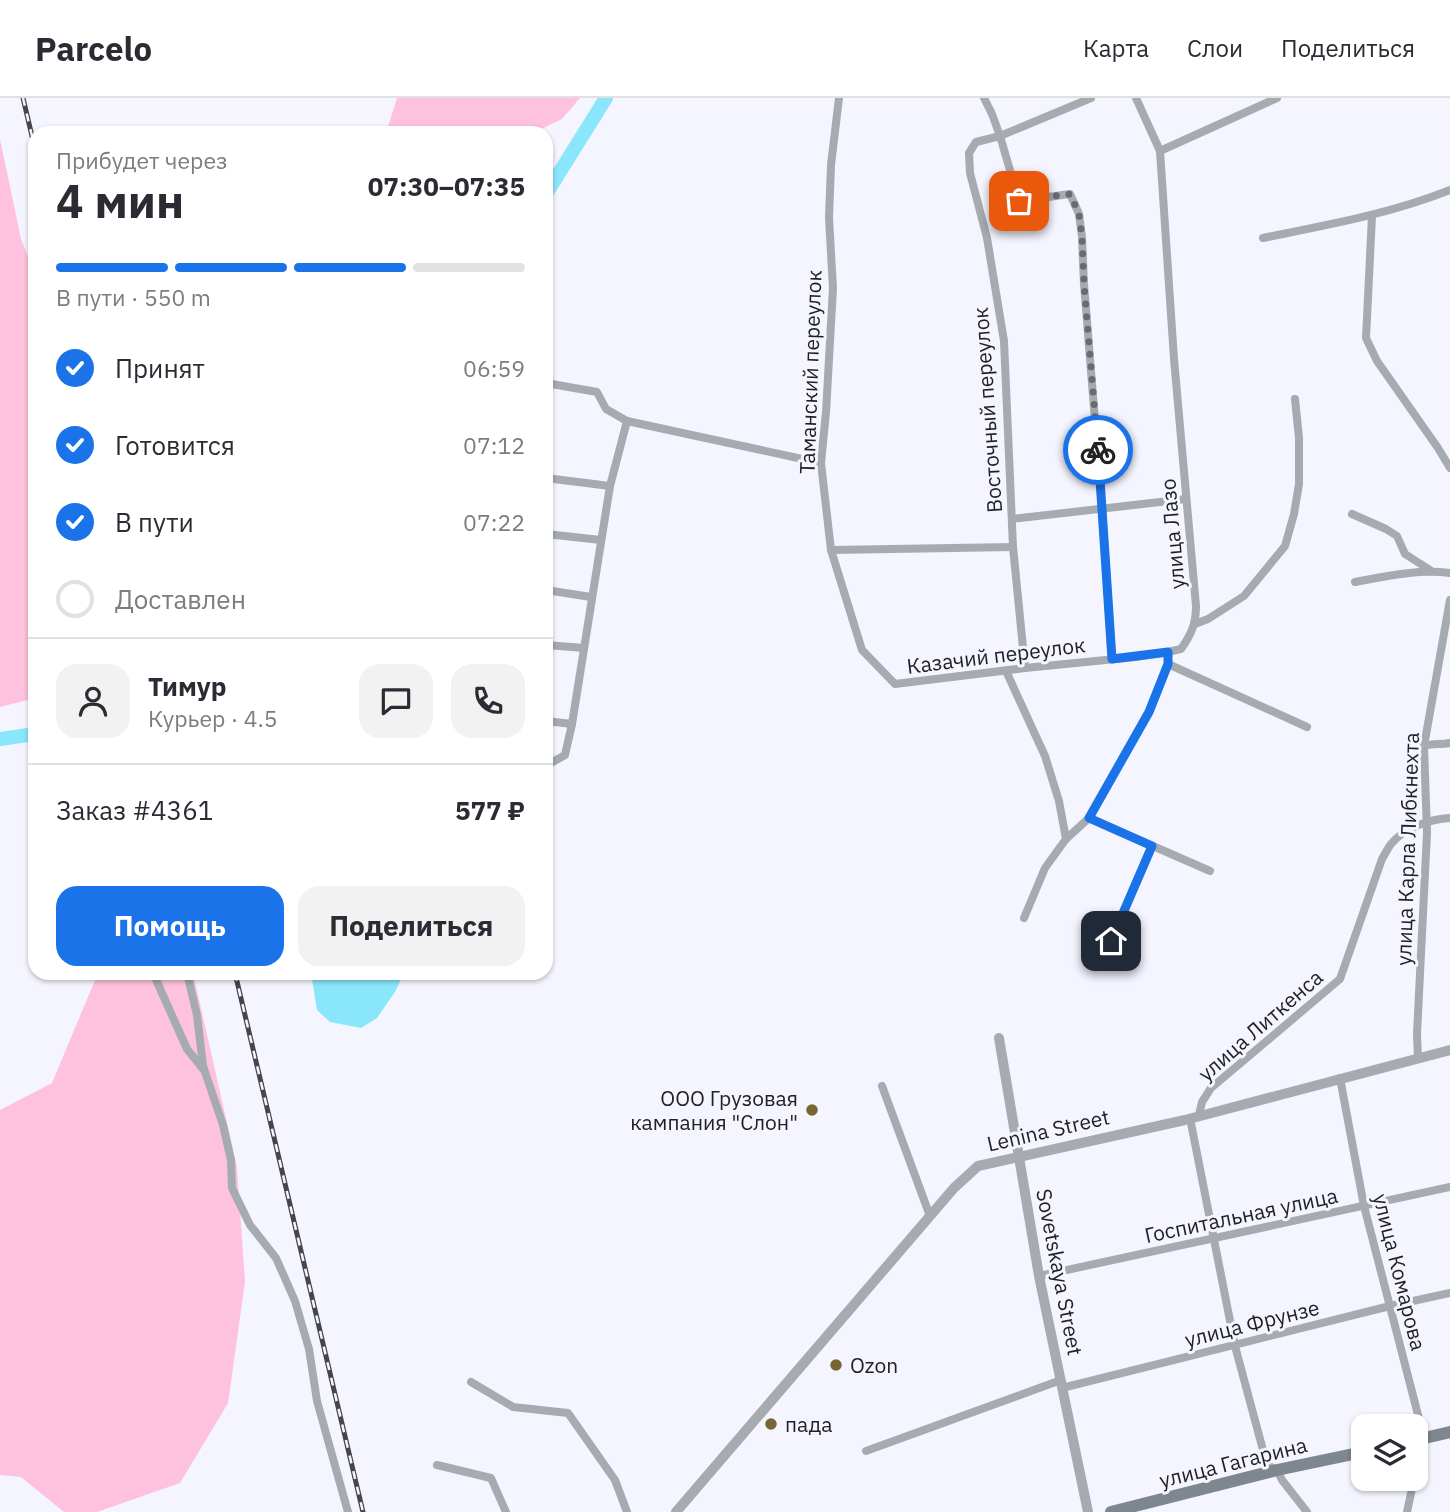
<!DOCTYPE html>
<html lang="ru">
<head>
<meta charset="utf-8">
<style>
	body { margin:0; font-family:"IBM Plex Sans",sans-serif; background:#f2f2f3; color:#2b2b33; height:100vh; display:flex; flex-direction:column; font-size:26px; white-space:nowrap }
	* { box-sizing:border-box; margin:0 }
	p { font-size:23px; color:#7c7c81 }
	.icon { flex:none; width:38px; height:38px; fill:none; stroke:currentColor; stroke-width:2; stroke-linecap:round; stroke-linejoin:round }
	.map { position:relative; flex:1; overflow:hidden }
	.side { position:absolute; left:28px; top:28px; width:525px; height:854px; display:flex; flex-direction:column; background:#fff; border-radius:21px; box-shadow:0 2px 5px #0004 }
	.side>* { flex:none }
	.fabs { position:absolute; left:1351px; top:1316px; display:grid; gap:14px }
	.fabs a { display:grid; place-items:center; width:77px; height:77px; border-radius:14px; background:#fff; box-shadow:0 2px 5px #0004; font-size:35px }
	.pin { position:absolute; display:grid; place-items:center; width:60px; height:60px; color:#fff; margin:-30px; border-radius:14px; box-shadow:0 4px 10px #0006 }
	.courier { position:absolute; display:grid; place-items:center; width:70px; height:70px; margin:-35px; border:5px solid #1a73e8; border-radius:50%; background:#fff; color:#222; box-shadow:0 2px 9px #0007 }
	.headline em { font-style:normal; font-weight:700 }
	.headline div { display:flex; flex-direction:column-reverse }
	.headline { display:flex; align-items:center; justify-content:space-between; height:119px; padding:0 28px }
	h1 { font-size:46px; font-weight:700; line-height:52px }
	.bar { display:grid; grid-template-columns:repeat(4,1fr); gap:10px 7px; align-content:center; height:84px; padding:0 28px }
	.bar i { height:9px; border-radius:5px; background:#e1e1e2 }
	.bar .current { background:#1a73e8 }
	.bar p { grid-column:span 4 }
	.line { display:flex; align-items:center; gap:18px; padding:0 28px; border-top:2px solid #e1e1e2 }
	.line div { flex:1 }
	.round { display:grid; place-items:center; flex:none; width:74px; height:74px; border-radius:21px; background:#f2f2f3 }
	ol { padding:0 28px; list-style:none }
	li { display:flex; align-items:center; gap:21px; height:77px }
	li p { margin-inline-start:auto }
	li .icon { padding:7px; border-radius:50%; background:#1a73e8; color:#fff; stroke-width:4 }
	li:last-child { color:#7c7c81 }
	li i { width:38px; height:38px; border:4px solid #e1e1e2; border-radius:50% }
	.primary-button { display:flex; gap:14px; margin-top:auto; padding:14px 28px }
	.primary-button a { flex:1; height:80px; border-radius:21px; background:#1a73e8; color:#fff; font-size:28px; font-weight:700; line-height:80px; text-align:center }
	.primary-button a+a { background:#f2f2f3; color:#2b2b33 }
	header { display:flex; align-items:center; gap:42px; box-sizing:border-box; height:98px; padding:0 35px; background:#fff; border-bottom:2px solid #e1e1e2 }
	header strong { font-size:33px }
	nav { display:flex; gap:38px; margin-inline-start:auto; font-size:24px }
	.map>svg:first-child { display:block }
	.green { fill:#ffc2de }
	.water { fill:#8ae6fa }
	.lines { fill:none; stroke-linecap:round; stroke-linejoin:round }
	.river { stroke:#8ae6fa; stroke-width:14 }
	.minor { stroke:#a6abb0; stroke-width:8 }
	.tertiary { stroke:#a6abb0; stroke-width:10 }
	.secondary { stroke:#7f878e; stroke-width:12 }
	.rail-casing { stroke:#45454a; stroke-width:5 }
	.rail { stroke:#f4f5fe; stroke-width:2.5; stroke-dasharray:8; stroke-linecap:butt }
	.done { stroke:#6a6a70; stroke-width:7; stroke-dasharray:0 12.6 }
	.route { stroke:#1a73e8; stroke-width:9 }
	.poi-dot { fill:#763; stroke:#f4f5fe; stroke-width:2.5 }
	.labels { text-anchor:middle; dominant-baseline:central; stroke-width:6; stroke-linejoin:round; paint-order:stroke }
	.street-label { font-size:21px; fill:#1f1f24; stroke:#f4f5fe }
	.poi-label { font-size:21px; fill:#1f1f24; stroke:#f4f5fe; text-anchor:start }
</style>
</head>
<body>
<header>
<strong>Parcelo</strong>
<nav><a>Карта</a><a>Слои</a><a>Поделиться</a></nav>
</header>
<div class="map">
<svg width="1450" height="1414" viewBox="0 0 1450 1414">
	<rect width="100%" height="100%" fill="#f4f5fe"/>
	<g class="green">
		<path d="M397,0H580L562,21L533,35H386Z"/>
		<path d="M0,41L21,141L35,177V600L0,609Z"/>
		<path d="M98,875H193L237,1069L245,1184L228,1305L180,1385L97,1414H64L21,1379L0,1377V1012L52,985Z"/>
	</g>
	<path class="water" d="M311,875H404L395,894L377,920L361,930L330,924L317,912Z"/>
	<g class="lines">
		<g class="river">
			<path d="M546,96L606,0"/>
			<path d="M0,641L35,636"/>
		</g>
		<g class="minor">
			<path d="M839,0L831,67L829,120L833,190L826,314L821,365L831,452L1013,449"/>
			<path d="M984,0L992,16L1000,38L1019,103L1070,96L1079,116L1082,139L1084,186L1102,410L1112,561"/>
			<path d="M1160,53L1277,0"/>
			<path d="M1372,118L1366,240L1377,263L1438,350L1450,370"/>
			<path d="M1263,140C1327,127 1390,116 1450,92"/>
			<path d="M546,285L597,294L606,311L627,323"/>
			<path d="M546,380L610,388"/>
			<path d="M1352,416L1386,431L1397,438L1405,456L1430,472"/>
			<path d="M1012,421L1186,401"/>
			<path d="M546,436L601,442"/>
			<path d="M831,452L862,552L895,586L1025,570L1136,559L1168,554"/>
			<path d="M1355,484C1387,478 1418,471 1450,475"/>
			<path d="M546,492L591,499"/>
			<path d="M1195,526L1208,521L1244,498L1285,448L1294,416L1299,386V340L1295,301"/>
			<path d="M546,547L584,550"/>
			<path d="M1168,566L1307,629"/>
			<path d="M1025,570L1013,449L1004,243L987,140L970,75L969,55L976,44L1000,38L1091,0"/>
			<path d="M1006,573L1045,658L1059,703L1066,741"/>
			<path d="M546,623L572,626"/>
			<path d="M1424,648C1433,645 1441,647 1450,645"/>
			<path d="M546,664L551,665L565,657L572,626L610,388L627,323L821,365"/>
			<path d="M1089,720L1210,773"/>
			<path d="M1024,820L1045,770L1066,741L1089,720L1149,614L1168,566V554L1181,551C1191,537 1196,526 1196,508L1174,261L1160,53L1136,0"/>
			<path d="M1101,866L1152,748"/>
			<path d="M153,875L187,951L203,971"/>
			<path d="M187,875L197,917L203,968L223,1027L231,1062L232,1090L250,1127L276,1160L295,1203L309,1251L317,1303L348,1414"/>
			<path d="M1418,961L1417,936L1427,735L1424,648L1450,502"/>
			<path d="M1340,980L1364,1108L1424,1340L1416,1375"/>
			<path d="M882,988L930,1118"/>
			<path d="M1199,1017L1202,1004L1211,990L1340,881L1382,761C1385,756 1388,750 1391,746C1404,730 1430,721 1450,720"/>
			<path d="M1190,1020L1235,1248L1267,1367L1277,1372L1282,1382L1307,1414"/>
			<path d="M1039,1178L1450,1089"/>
			<path d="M471,1284L513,1309L568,1315L615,1382L627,1414"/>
			<path d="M1062,1290L1390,1208L1450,1195"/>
			<path d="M866,1353L1061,1282"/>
			<path d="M437,1367L491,1380L506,1414"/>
			<path d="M1407,1414L1414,1381"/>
		</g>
		<g class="tertiary">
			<path d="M999,940L1039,1178L1088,1414"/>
			<path d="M676,1414L954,1090L978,1068L1185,1022L1450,952"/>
		</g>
		<g class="secondary">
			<path d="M1416,1342L1450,1334"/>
			<path d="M1111,1414L1277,1372L1363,1354"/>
		</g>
		<g class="rail-casing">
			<g id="rail">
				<path d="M23,0L35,51"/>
				<path d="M235,875L363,1414"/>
			</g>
		</g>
		<use href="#rail" class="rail"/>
	</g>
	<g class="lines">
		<path class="done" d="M1019,103L1070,96L1079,116L1082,139L1084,186L1098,352"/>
		<path class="route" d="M1098,352L1112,561L1168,554V566L1149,614L1089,720L1152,748L1111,843"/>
	</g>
	<g class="poi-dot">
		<circle cx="812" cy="1012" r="7"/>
		<circle cx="836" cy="1267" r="7"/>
		<circle cx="771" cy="1326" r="7"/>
	</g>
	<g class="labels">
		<g class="street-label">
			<text transform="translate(810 274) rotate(-88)">Таманский переулок</text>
			<text transform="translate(987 312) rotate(-94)">Восточный переулок</text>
			<text transform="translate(1172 436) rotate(-95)">улица Лазо</text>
			<text transform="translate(996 557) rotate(-7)">Казачий переулок</text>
			<text transform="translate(1407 751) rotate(-88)">улица Карла Либкнехта</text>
			<text transform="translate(1260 927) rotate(-41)">улица Литкенса</text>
			<text transform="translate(1048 1032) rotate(-13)">Lenina Street</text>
			<text transform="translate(1241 1117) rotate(-12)">Госпитальная улица</text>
			<text transform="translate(1060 1174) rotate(79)">Sovetskaya Street</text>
			<text transform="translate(1400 1174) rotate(76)">улица Комарова</text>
			<text transform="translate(1252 1225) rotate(-14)">улица Фрунзе</text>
			<text transform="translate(1233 1364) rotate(-14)">улица Гагарина</text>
		</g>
		<g class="poi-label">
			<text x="798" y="1000" text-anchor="end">ООО Грузовая<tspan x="798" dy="24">кампания "Слон"</tspan></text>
			<text x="850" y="1267">Ozon</text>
			<text x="785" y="1326">пада</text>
		</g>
	</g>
</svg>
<div class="fabs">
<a><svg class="icon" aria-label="layers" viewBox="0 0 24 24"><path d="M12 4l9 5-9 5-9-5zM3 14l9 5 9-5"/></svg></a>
</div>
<div class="pin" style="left:1019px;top:103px;background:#ea580c"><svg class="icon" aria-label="bag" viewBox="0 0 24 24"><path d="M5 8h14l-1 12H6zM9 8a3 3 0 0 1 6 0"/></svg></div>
<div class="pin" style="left:1111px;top:843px;background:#1f2937"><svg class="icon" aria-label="home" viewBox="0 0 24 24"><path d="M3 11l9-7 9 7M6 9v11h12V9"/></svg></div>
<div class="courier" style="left:1098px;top:352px"><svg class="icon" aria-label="bike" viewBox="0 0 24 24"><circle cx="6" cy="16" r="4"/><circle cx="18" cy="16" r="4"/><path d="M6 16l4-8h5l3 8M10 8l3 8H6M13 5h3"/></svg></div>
<section class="side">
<div class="headline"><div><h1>4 мин</h1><p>Прибудет через</p></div><em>07:30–07:35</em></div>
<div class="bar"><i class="current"></i><i class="current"></i><i class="current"></i><i></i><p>В пути · 550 m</p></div>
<ol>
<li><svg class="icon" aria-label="check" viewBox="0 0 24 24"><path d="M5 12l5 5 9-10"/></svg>Принят<p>06:59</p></li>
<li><svg class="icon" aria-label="check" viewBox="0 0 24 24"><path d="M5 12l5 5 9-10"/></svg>Готовится<p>07:12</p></li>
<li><svg class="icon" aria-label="check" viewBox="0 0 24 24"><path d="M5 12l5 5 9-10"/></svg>В пути<p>07:22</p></li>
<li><i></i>Доставлен</li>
</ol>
<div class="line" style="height:126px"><a class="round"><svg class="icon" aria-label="person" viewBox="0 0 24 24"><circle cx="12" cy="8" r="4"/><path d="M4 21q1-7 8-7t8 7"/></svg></a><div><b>Тимур</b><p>Курьер · 4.5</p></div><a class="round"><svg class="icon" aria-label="chat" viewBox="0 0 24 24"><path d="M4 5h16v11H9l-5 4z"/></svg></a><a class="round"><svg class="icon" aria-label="phone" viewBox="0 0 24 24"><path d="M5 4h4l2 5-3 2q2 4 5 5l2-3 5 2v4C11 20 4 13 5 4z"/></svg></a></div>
<div class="line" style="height:91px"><div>Заказ #4361</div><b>577 ₽</b></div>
<div class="primary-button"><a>Помощь</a><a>Поделиться</a></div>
</section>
</div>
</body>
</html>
